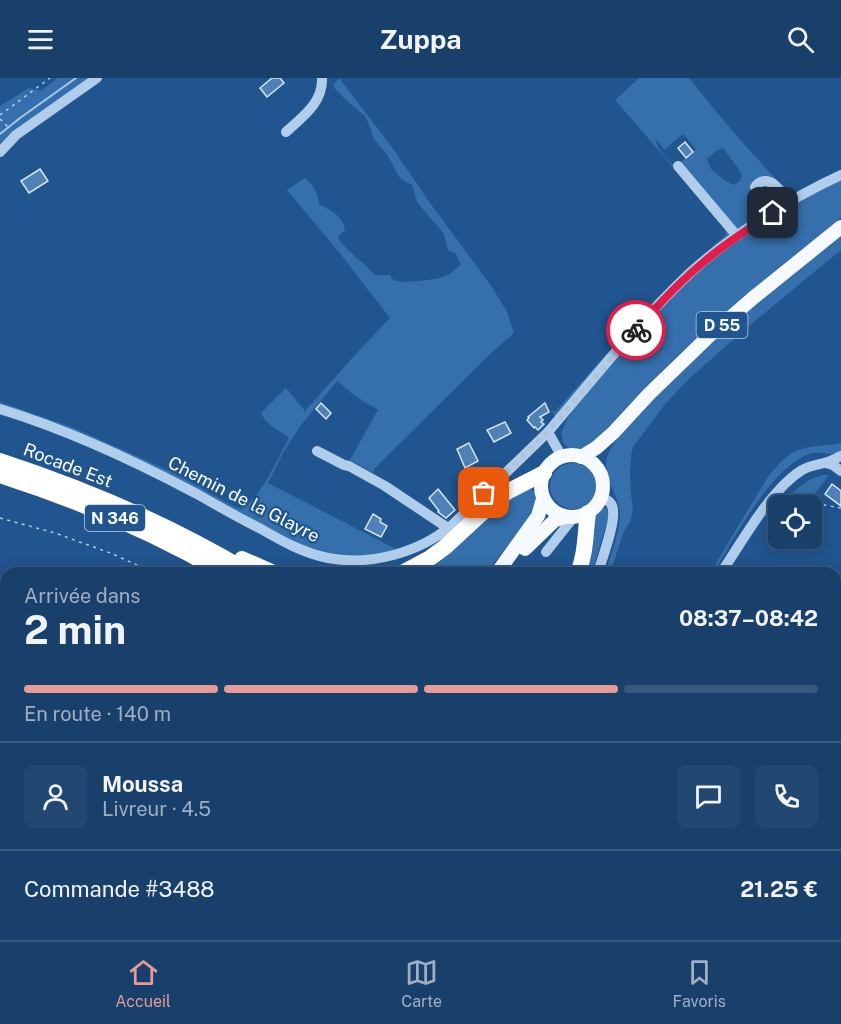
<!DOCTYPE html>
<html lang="fr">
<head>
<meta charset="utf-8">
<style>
	body { margin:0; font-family:"Public Sans",sans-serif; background:#224771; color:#f1f3f6; height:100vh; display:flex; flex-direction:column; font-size:22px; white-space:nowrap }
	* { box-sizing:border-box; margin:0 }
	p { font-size:20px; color:#9fafc1 }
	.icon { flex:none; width:33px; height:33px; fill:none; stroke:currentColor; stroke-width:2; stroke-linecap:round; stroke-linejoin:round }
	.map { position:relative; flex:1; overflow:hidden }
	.details { position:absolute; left:0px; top:489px; width:842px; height:374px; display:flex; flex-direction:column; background:#19406b; border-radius:18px 18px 0 0; box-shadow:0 3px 15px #0003,0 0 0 2px #37597e }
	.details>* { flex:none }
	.tools { position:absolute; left:768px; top:417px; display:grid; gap:12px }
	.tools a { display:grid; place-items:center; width:54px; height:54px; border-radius:9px; background:#19406b; box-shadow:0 3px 15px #0003,0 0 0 2px #37597e; font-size:30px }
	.pin { position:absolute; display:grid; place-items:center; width:51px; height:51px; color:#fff; margin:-26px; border-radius:12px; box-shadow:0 3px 9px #0006 }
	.courier { position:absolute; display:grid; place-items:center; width:60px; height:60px; margin:-30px; border:4px solid #e11d48; border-radius:50%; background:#fff; color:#222; box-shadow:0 2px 8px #0007 }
	.overview em { font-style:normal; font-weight:700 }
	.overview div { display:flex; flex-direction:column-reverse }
	.overview { display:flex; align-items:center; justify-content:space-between; height:102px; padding:0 24px }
	h1 { font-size:39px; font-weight:700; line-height:45px }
	.bar { display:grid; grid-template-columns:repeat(4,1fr); gap:9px 6px; align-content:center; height:72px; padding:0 24px }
	.bar i { height:8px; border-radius:4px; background:#37597e }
	.bar .active { background:#e69b98 }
	.bar p { grid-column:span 4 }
	.line { display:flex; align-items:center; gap:15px; padding:0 24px; border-top:2px solid #37597e }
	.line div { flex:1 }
	.round { display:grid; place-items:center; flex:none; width:63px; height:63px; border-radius:9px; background:#224771 }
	header { display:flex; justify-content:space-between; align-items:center; height:78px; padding:0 24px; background:#19406b; font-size:27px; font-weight:700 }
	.tabs { display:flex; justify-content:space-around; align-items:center; height:84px; border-top:2px solid #37597e; background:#19406b; font-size:16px; color:#9fafc1 }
	.tabs a { display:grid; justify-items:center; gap:3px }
	.tabs .active { color:#e69b98 }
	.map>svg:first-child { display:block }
	.green { fill:#3570ac; fill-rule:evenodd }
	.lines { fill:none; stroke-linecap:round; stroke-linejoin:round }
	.stream { stroke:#a4c9ed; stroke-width:2 }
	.building { fill:#4e81b8; stroke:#d6e7f9; stroke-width:1.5 }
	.path { stroke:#b0ceec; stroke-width:1.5; stroke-dasharray:3 4.5; stroke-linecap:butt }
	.minor { stroke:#b0ceec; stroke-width:10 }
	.major { stroke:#f6faff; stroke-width:14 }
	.highway { stroke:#fff; stroke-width:16 }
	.done { stroke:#b1c4d8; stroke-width:6; stroke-dasharray:0 10.8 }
	.route { stroke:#e11d48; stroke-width:8 }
	.labels { text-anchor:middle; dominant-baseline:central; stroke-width:4.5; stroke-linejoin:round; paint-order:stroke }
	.shield { fill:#21558f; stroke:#bcccdd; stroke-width:1.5 }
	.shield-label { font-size:16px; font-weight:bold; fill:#fff }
	.street-label { font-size:18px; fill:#fff; stroke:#21558f }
</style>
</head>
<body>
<header><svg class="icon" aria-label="menu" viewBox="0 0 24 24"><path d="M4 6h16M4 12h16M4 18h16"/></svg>Zuppa<svg class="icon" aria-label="search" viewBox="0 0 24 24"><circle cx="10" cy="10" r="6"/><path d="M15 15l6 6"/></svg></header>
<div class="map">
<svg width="841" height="862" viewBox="0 0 841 862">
	<rect width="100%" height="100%" fill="#21558f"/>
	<g class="green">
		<path d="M58,0H90L0,67V28L29,10L41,13Z"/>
		<path d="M339,0L391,68L430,125L492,209L507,234L514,255L488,278L375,390L373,395L350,382L378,332L358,320L337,303L301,347L284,373L268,405L396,471L378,476L355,479L312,472L0,327V324L74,350L141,380L182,399L233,428L241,431C261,421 278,379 289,360C278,350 269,351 261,335L286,310L305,333L355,277L390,240L339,174L287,112L305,100C313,106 318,115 319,126C331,132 343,138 345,152L339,158L338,160C345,170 355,179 364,186C369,190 371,194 375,197H390C392,201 392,202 397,203C402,205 439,202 445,198C451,196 456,191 461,186L455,175L448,172L444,156L417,124L412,107L401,101L397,95L388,78L374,61L367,42L364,37L350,26L335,11L333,7Z"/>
		<path d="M639,0H689C722,41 754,80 792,117L788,120C781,109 773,102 760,101L756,103L752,110L755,112C758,107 764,105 769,105C777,109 783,115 783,124L736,155L678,87L696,71L683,56L664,72L658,63L655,62C659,72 668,84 677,89L728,150L731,158L693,188L651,229L556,339L551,332L555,334L618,263L629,248L685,192L726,157L725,151L719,142L616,23L615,22ZM723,70L738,90L742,98L739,104L733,107L724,102L711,91L707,81L715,74Z"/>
		<path d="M841,102V140C757,206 674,274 603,355C595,364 575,379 564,366C562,362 561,357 562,353C569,332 593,307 607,291C645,248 682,203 728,169C746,156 766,142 785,131C803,120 822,111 841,102Z"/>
		<path d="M841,157V172L744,252L690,300L666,325L633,369L631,378L630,395L631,416L633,432L630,444L624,453L610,495H605C611,477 619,456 620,437C620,417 602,401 607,380C612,362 631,347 643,333C654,321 666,308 677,297C727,246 786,202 841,157Z"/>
		<path d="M841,365V373C838,374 835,375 832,376C824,376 818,373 809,376C771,390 734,461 713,495H710L769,397C777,389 784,379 794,374C808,367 826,368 841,365Z"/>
		<circle cx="573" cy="408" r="23"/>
		<path d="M823,397H829L806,427H781C793,414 805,401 823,397Z"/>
		<path d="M528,409L534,414L536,422L533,437L522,452L485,495H417L501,426Z"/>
		<path d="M602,429L607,431L609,437L592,495H585L593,440Z"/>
		<path d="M217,857H278L262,862H218Z"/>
		<path d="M530,857H584L588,862H530Z"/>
	</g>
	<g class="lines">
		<path class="stream" d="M0,56L20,40L76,0"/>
	</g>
	<g class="building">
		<path d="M272,0H280L284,5L267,19L260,10Z"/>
		<path d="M685,64L693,74L686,80L678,70Z"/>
		<path d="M40,91L48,103L29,115L21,103Z"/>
		<path d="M321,325L331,335L326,341L316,331Z"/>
		<path d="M545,325L549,334L540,339L543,342L541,344L544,346L538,352L535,349L534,350L527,342L529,340L528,339Z"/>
		<path d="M505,344L511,355L494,364L487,352Z"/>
		<path d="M469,365L478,383L465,390L457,371Z"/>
		<path d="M832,406L841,413V428L825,416Z"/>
		<path d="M438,411L455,432L446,440L438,434L439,433L429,420Z"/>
		<path d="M373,436L381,441L380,444L387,448L381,459L365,451Z"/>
	</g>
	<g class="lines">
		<g class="path">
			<path d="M0,37L50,0"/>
			<path d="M0,41L9,50"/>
			<path d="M812,434L819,426L841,430"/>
			<path d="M0,440L55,455L113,476L154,495"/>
		</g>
		<g class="minor">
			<path d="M286,54C302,39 323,25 322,0"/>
			<path d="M0,74L16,57L97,0"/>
			<path d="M678,88L737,158"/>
			<path d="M755,109C767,93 784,113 787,126"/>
			<path d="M0,331C69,352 133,382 197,416C218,428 239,440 261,451C282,463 303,475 328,480C370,488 419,475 452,447L548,354L562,379"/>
			<path d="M548,354C594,300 639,243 691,194C732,157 791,120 841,97"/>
			<path d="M317,373L344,387L349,388L385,408L448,450"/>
			<path d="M826,385L833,387L841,393"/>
			<path d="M546,474L573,440"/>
			<path d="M598,495C602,481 615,446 613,433C613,425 608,422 601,419"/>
			<path d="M721,495C742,464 770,412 802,392C809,388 816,387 824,385C830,384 836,380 841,378"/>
			<path d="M0,569L6,567"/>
			<path d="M836,762L841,760"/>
			<path d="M0,810L6,808"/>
			<path d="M702,856L703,862"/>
			<path d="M62,862L65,856"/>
			<path d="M233,862L235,856"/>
		</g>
		<g class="major">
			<circle cx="572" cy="408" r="31"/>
			<path d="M581,379L596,370L613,355L649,316L709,258L753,220L841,149"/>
			<path d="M525,471L555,442L565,439"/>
			<path d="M497,495L538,438L543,421"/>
		</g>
		<g class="highway">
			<path d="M0,383C89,412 170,447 250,495"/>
			<path d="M0,397C78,422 153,454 224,495"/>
			<path d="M242,481L274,495"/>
			<path d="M402,495L430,480L445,469L495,423L507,414L544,395"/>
			<path d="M578,495C586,475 585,456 588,435"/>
			<path d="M595,856L599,862"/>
			<path d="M609,856L613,862"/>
			<path d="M625,856L629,862"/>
		</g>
	</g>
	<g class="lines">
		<path class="done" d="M484,415L548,354L636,252"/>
		<path class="route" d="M636,252C657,228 680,203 705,183C726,165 750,150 773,135"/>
	</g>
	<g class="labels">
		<g class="shield">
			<rect x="696.5" y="234" width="51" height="26" rx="4.5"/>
			<rect x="85" y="427" width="60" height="26" rx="4.5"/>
		</g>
		<g class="shield-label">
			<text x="722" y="247">D 55</text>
			<text x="115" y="440">N 346</text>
		</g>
		<g class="street-label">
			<text transform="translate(68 387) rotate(21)">Rocade Est</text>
			<text transform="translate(244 421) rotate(27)">Chemin de la Glayre</text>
		</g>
	</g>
</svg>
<div class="tools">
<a><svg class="icon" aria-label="locate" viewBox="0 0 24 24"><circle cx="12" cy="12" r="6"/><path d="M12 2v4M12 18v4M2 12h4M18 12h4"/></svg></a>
</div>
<div class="pin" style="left:484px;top:415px;background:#ea580c"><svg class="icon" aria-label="bag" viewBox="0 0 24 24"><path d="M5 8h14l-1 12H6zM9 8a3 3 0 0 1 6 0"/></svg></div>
<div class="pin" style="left:773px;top:135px;background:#1f2937"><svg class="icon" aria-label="home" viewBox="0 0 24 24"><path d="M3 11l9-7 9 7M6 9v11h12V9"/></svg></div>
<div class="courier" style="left:636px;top:252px"><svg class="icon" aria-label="bike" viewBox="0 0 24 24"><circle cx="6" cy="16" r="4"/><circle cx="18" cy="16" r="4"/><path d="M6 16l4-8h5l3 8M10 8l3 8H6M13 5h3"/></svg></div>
<section class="details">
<div class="overview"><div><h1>2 min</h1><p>Arrivée dans</p></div><em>08:37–08:42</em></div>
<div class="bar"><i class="active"></i><i class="active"></i><i class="active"></i><i></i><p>En route · 140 m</p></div>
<div class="line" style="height:108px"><a class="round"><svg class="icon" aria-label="person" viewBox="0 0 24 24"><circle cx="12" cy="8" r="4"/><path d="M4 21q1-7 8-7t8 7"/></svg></a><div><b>Moussa</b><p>Livreur · 4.5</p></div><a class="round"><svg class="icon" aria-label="chat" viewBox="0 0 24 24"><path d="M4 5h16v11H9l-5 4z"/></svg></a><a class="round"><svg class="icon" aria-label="phone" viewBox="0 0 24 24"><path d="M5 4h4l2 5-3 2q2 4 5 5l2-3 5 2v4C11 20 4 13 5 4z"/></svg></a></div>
<div class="line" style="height:78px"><div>Commande #3488</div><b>21.25 €</b></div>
</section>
</div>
<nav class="tabs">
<a class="active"><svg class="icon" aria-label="home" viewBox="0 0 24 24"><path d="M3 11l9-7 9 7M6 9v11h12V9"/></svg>Accueil</a>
<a><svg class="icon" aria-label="map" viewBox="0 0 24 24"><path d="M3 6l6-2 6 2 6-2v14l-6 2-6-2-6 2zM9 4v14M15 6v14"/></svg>Carte</a>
<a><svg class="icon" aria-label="saved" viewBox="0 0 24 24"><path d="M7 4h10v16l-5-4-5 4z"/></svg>Favoris</a>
</nav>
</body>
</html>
